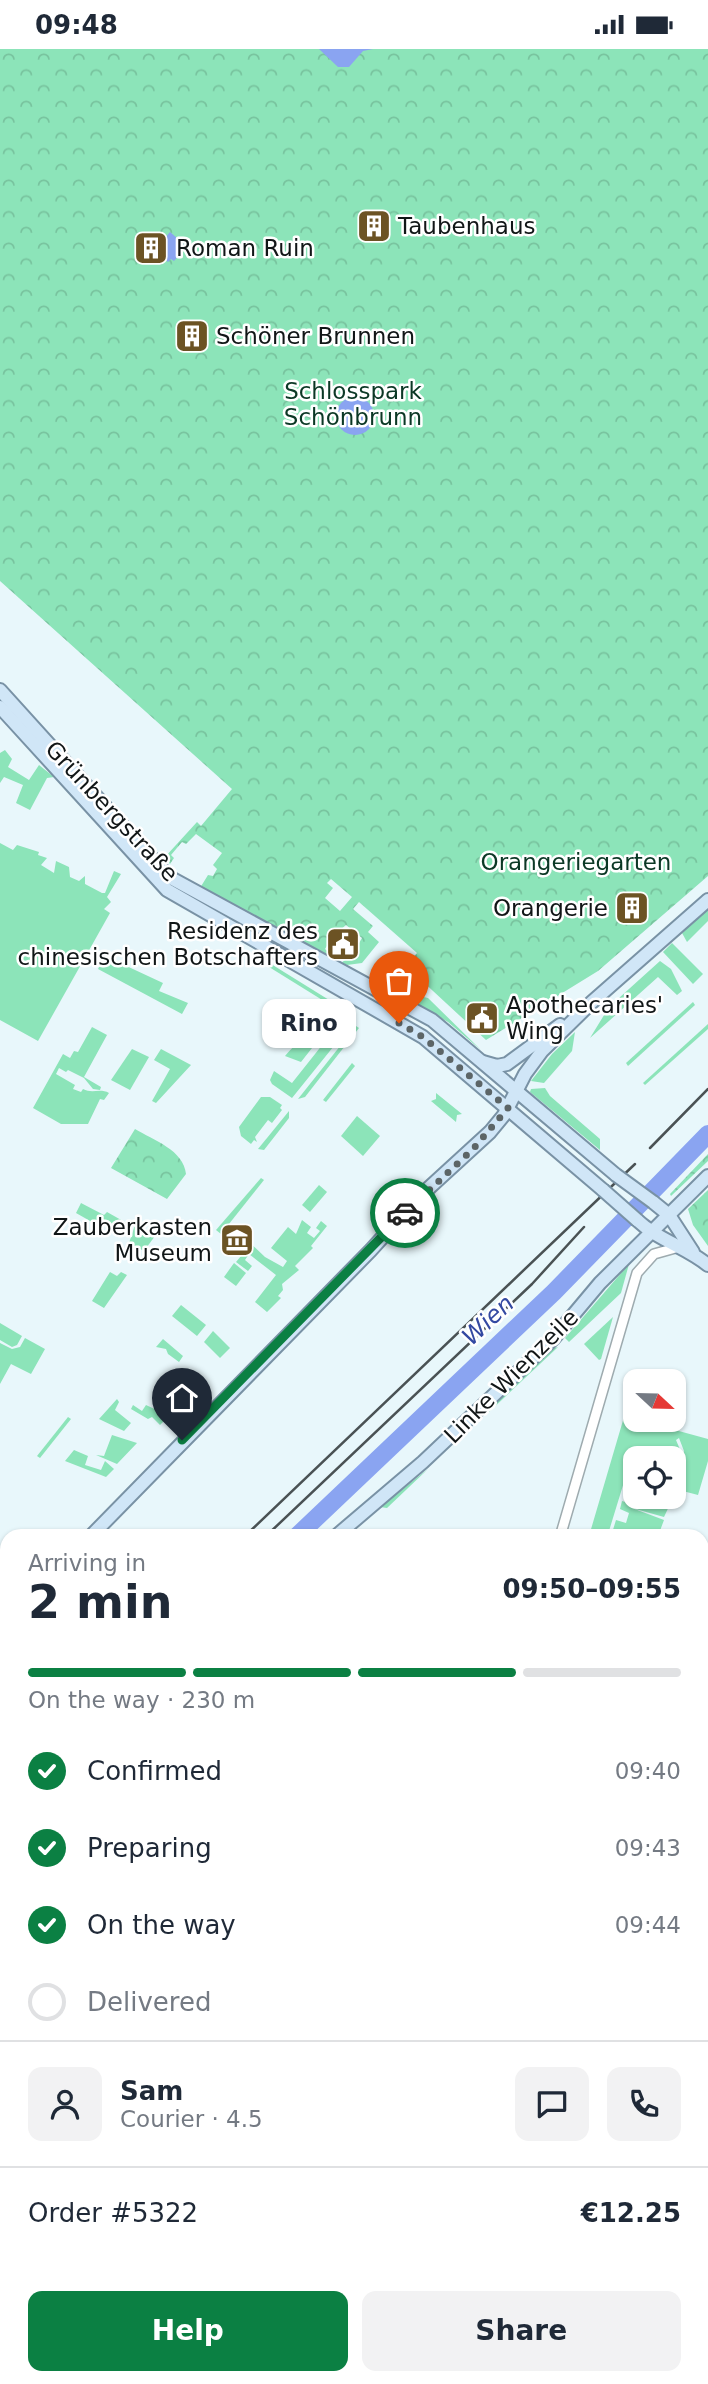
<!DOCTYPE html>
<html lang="en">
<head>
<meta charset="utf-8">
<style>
	body { margin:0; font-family:"DejaVu Sans",sans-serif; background:#f2f2f3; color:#1f2937; height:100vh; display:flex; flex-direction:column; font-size:26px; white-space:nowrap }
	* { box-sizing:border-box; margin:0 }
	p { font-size:23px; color:#747a83 }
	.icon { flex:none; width:38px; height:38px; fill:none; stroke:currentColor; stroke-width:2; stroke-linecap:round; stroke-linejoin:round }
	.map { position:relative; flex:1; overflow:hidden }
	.panel { position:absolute; left:0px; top:1480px; width:709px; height:856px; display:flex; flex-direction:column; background:#fff; border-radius:21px 21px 0 0; box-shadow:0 2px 5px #0004 }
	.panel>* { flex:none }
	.needle { width:46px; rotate:112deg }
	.buttons { position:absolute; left:623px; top:1320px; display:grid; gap:14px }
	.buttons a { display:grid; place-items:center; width:63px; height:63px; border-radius:14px; background:#fff; box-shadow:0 2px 5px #0004; font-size:35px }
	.pin { position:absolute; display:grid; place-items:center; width:60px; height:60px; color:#fff; margin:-72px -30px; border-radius:50% 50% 50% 0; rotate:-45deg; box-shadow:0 0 7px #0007 }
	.pin .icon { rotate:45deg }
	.courier { position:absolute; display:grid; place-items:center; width:70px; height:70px; margin:-35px; border:5px solid #0b8043; border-radius:50%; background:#fff; color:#222; box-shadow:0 2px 9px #0007 }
	.bubble { position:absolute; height:49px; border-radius:14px; background:#fff; box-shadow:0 2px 5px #0004; font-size:23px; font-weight:700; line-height:49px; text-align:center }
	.headline em { font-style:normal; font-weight:700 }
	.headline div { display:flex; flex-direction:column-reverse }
	.headline { display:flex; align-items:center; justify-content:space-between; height:119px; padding:0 28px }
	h1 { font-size:46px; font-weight:700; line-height:52px }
	.bar { display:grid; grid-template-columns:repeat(4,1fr); gap:10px 7px; align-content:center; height:84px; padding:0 28px }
	.bar i { height:9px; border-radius:5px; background:#e0e1e3 }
	.bar .on { background:#0b8043 }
	.bar p { grid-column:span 4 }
	.line { display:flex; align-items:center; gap:18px; padding:0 28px; border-top:2px solid #e0e1e3 }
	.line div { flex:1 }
	.round { display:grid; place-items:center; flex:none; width:74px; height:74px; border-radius:14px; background:#f2f2f3 }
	ol { padding:0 28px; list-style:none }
	li { display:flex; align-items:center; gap:21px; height:77px }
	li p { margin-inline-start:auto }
	li .icon { padding:7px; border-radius:50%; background:#0b8043; color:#fff; stroke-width:4 }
	li:last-child { color:#747a83 }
	li i { width:38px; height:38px; border:4px solid #e0e1e3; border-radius:50% }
	.cta { display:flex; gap:14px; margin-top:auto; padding:14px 28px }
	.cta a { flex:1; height:80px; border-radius:14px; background:#0b8043; color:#fff; font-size:28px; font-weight:700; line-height:80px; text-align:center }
	.cta a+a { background:#f2f2f3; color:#1f2937 }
	.status { display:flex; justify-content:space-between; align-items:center; height:49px; padding:0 35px; background:#fff; direction:ltr }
	.status svg { height:19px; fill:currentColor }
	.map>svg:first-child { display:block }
	.green { fill:#8ce4b9 }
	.park { fill:url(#park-crowns); fill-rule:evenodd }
	.water { fill:#8aa4f1 }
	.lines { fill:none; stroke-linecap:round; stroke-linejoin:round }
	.river { stroke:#8aa4f1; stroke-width:18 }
	.minor-casing { stroke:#9eabaf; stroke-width:12 }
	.major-casing { stroke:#7992a5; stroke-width:16 }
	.minor { stroke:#fff; stroke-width:9 }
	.major { stroke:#d0e6f7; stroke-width:12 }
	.rail { stroke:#4a5254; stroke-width:2.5 }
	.major-bridge-casing { stroke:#7992a5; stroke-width:16; stroke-linecap:butt }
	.major-bridge { stroke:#d0e6f7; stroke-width:12 }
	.done { stroke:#5c6567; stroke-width:7; stroke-dasharray:0 12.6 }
	.route { stroke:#0b8043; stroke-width:9 }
	.labels { text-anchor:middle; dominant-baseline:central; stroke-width:5; stroke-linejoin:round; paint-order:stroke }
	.poi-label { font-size:23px; fill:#111617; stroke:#fff; text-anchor:start }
	.park-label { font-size:23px; fill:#0b3825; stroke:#fff }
	.street-label { font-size:23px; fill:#111617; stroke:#fff }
	.water-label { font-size:24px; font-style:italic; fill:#3349a2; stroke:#fff }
</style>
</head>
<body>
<div class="status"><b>09:48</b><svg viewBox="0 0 49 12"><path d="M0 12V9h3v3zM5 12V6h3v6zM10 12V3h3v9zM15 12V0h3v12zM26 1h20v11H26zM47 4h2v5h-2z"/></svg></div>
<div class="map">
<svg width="708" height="2335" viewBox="0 0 708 2335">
	<defs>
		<pattern id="park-crowns" width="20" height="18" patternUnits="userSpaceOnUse" patternTransform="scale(1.75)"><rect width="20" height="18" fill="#8ce4b9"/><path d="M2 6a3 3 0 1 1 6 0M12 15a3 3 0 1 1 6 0" fill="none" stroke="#78c39e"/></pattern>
	</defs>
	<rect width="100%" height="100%" fill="#e8f7fb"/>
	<g class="green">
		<path d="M5,701L12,710L8,718L29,731L39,716L54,728L47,729L30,761L16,754L23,736L4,728L0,734V704Z"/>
		<path d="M0,794L13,801L17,796L39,803L38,806L47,809L41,816L54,824L56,812L69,818L70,828L79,832L85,827V835L102,844H105L114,822L121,825L107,848L111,853L104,860L110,864L38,992L0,971Z"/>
		<path d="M708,859V872L687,893L682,884Z"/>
		<path d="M672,894L703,925L693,935L663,903Z"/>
		<path d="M105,907L163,934L159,942L188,954L182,965L98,920Z"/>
		<path d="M263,910L342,959L340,962L261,913Z"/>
		<path d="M660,912L671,920L682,942L677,946L658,928L590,989L609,958Z"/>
		<path d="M419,947L428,949L481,1001L448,973L412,952Z"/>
		<path d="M313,950L338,966L301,1013L285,1007C303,985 326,981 313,950Z"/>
		<path d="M693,953L695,956L628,1017L626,1014Z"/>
		<path d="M342,971L350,977L292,1049L272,1035L270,1031L274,1022L292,1034Z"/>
		<path d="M708,975V980L645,1036L643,1034Z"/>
		<path d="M356,977L359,979L305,1048L298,1050Z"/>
		<path d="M92,978L107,986L84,1028L101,1038L100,1041L93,1040L84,1029L68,1021L66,1023L59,1019L56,1025L75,1036L73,1040L81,1043L83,1040C92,1045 100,1039 109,1044L104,1051L100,1050L88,1075H61L33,1059L63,1005L70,1009L74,1002L78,1003Z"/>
		<path d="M575,983L572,1002L544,1034L531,1032L552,1005Z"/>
		<path d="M132,1000L149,1008L130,1041L111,1031Z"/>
		<path d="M161,1000L191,1016L156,1054L152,1052L170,1020L154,1011Z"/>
		<path d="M352,1014L355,1017L326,1053L323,1051Z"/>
		<path d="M545,1039L550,1047L600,1090V1101L530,1043L531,1040Z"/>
		<path d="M436,1044L462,1065L457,1066L456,1073L431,1052L436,1050Z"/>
		<path d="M261,1048H270L282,1056L280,1059L282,1061L272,1074L268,1071L255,1088L257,1093L254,1091L251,1095L241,1087L239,1078Z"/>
		<path d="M289,1062V1069L264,1101L258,1100Z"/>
		<path d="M357,1067L380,1087L363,1107L341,1087Z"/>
		<path d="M261,1129L264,1131L221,1185L216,1181Z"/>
		<path d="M319,1136L327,1143L310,1163L302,1156Z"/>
		<path d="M81,1154L104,1166L107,1163L130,1176L126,1182L103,1170L99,1177L76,1164Z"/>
		<path d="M302,1171L311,1178L307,1184L314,1189L320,1182L316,1179L321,1172L327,1177L311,1197L313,1199L295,1217L299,1221L282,1235L283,1241L278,1247L281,1249L267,1263L255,1253L276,1226L249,1205L245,1211L252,1217L248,1222L236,1213L241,1207L235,1202L244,1197L245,1189L265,1208L283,1218L287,1212L271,1199L288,1178L296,1185Z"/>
		<path d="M135,1176L155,1187L144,1202L129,1194Z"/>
		<path d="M234,1214L246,1224L236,1237L224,1228Z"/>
		<path d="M629,1215L621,1244L569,1293L565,1289Z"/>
		<path d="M110,1223L117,1227L121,1223L127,1226L104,1259L92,1252Z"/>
		<path d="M181,1256L206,1276L197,1287L172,1267Z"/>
		<path d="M613,1268L601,1310L599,1311L584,1295Z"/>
		<path d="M0,1274L22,1287L17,1296L12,1298L0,1291Z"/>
		<path d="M213,1282L230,1299L220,1309L204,1293Z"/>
		<path d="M25,1289L45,1300L31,1325L11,1315L0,1335V1294L12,1300L20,1298Z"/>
		<path d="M163,1290L183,1307L179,1313L168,1305L166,1300L156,1298Z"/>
		<path d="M558,1298L489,1363H485L551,1300Z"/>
		<path d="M117,1350L119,1353L115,1361L131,1374L124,1382L99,1370Z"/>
		<path d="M133,1356L142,1362L146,1356L163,1364L160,1369L164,1372L160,1376L152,1368L148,1370L131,1360Z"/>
		<path d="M628,1365L635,1370L708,1390V1412L698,1446L679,1441L677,1445L674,1444L684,1402L679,1389L676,1391L681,1403L674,1426V1409H635V1436L624,1433L609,1482L605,1481L602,1487H589L624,1368Z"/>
		<path d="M68,1368L71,1370L40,1409L37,1407Z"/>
		<path d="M112,1386L137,1394L117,1415L96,1406L104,1407Z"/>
		<path d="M74,1401L88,1407L85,1416L101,1421L105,1412L114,1420L106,1428L65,1412Z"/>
		<path d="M428,1420L387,1459L380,1458Z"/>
		<path d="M627,1437L635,1439V1447H661L672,1451L664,1468L632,1459L664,1471L658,1487H641L631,1483L629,1487L612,1484L616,1471L626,1474L629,1464L620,1460L622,1452L632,1455L635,1444L625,1441Z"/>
	</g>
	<g class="park">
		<path d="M0,0H708V827L598,922L486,991L406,917L417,904L359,853L353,860L373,877L368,883L379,893L362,914L347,916L200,839L208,826L213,827L217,820L213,816L222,804L196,785L186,795L182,793L171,806L174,809L170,815L165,808L197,773L201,777L232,740L0,532ZM331,830L352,848L340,862L325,849L333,839L327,834ZM346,876L362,889L352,906L341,914L325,900L333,887Z"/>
		<path d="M135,1080C153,1091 184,1101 186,1125L167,1150L111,1119Z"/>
		<path d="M708,1105V1112L671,1147L670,1145Z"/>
		<path d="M708,1141V1197L693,1176L688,1160Z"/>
	</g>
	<g class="water">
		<path d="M319,0H373L363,2L349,18H338Z"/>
		<path d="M170,183L184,195L181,198L184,201L174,212L171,210L168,213L155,201Z"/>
		<circle cx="355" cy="367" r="19"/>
	</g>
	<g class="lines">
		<path class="river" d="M296,1488L554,1243L708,1085"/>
		<g class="minor-casing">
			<g id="minor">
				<path d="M560,1488L637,1224L654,1205L679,1198"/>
				<path d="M448,2329L449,2335"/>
			</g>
		</g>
		<g class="major-casing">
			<g id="major">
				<path d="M0,641L169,828L432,971L616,1126"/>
				<path d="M0,658L167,841L423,988L603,1141"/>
				<path d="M483,1013L497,1017L507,1015L560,976"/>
				<path d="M653,1153L669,1166L693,1203"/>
				<path d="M637,1171C658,1191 686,1198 708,1216"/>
				<path d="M90,1488L371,1201L419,1148L490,1083L504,1066L525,1025L542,1002L592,953L708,851"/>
				<path d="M335,1488L423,1413L553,1290L600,1234L708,1127"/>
				<path d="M0,1583L7,1575"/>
				<path d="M0,1660L7,1665"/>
				<path d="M0,1950L7,1934"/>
			</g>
		</g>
		<use href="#minor" class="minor"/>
		<use href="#major" class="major"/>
		<g class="rail">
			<path d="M650,1099L708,1040"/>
			<path d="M244,1488L635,1115"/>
			<path d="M265,1488L532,1235L584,1178"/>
		</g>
		<g class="major-bridge-casing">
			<g id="major-bridge">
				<path d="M616,1126L653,1153"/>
				<path d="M603,1141L637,1171"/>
			</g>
		</g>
		<use href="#major-bridge" class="major-bridge"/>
	</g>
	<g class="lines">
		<path class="done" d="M399,974L423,988L508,1059L473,1100L405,1164"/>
		<path class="route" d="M182,1391L405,1164"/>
	</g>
	<defs>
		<g id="building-square" transform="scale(1.75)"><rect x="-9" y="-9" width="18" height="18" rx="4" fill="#6c5324" stroke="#fff"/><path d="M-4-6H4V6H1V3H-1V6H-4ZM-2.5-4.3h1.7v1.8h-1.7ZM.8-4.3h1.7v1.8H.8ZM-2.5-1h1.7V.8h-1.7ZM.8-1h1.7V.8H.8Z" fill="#fff"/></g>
		<g id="civic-square" transform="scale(1.75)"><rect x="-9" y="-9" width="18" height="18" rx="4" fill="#6c5324" stroke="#fff"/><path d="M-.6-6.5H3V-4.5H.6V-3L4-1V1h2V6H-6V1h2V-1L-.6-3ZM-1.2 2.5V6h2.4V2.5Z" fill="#fff"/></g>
		<g id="museum-square" transform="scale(1.75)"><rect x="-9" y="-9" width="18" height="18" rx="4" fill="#6c5324" stroke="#fff"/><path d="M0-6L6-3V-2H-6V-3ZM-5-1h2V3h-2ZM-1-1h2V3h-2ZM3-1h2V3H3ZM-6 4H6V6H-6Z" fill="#fff"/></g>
	</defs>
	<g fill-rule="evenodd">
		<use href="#building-square" x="374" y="177"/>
		<use href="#building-square" x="151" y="199"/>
		<use href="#building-square" x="192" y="287"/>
		<use href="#building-square" x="632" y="859"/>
		<use href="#civic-square" x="343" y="895"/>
		<use href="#civic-square" x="482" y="969"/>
		<use href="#museum-square" x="237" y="1191"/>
	</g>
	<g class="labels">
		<g class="poi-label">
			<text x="398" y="177">Taubenhaus</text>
			<text x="176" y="199">Roman Ruin</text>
			<text x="216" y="287">Schöner Brunnen</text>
			<text x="608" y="859" text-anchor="end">Orangerie</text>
			<text x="318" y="882" text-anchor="end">Residenz des<tspan x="318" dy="26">chinesischen Botschafters</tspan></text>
			<text x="506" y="956">Apothecaries'<tspan x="506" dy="26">Wing</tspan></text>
			<text x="212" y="1178" text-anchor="end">Zauberkasten<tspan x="212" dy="26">Museum</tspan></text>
		</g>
		<g class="park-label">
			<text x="353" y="342">Schlosspark<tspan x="353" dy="26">Schönbrunn</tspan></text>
			<text x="576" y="813">Orangeriegarten</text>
		</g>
		<g class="street-label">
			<text transform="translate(112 762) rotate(47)">Grünbergstraße</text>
			<text transform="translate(511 1327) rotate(-45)">Linke Wienzeile</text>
		</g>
		<g class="water-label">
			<text transform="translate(488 1271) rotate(-43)">Wien</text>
		</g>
	</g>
</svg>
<div class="buttons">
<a><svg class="needle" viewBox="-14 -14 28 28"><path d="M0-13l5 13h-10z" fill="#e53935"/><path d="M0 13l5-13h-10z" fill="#747a83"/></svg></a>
<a><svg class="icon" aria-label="locate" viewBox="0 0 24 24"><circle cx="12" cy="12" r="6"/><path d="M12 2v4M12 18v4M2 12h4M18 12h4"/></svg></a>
</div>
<div class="pin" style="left:399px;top:974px;background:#ea580c"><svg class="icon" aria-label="bag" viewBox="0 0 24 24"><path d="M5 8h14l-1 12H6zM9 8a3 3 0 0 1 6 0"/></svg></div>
<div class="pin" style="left:182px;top:1391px;background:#1f2937"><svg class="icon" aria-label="home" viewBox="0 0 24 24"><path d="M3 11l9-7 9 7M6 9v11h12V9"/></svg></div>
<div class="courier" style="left:405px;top:1164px"><svg class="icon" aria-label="car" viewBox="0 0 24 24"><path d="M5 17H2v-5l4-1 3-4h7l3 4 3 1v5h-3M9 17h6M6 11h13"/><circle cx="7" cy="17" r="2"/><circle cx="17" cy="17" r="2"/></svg></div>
<div class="bubble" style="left:262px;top:950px;width:94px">Rino</div>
<section class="panel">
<div class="headline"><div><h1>2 min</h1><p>Arriving in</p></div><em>09:50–09:55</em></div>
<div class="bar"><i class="on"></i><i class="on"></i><i class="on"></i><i></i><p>On the way · 230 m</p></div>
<ol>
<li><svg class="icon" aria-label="check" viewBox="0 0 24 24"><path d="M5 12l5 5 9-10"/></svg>Confirmed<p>09:40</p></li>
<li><svg class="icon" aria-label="check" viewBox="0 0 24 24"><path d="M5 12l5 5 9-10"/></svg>Preparing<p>09:43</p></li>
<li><svg class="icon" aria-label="check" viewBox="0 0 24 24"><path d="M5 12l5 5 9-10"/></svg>On the way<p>09:44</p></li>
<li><i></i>Delivered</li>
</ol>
<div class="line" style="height:126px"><a class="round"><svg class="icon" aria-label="person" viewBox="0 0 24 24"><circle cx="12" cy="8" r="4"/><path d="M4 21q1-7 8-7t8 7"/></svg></a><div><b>Sam</b><p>Courier · 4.5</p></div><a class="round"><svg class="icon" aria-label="chat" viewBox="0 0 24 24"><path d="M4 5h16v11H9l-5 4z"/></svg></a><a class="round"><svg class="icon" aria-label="phone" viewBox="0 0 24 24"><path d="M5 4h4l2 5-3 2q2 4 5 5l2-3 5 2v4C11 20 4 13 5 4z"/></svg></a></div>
<div class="line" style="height:91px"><div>Order #5322</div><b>€12.25</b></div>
<div class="cta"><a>Help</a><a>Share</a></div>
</section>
</div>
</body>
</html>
